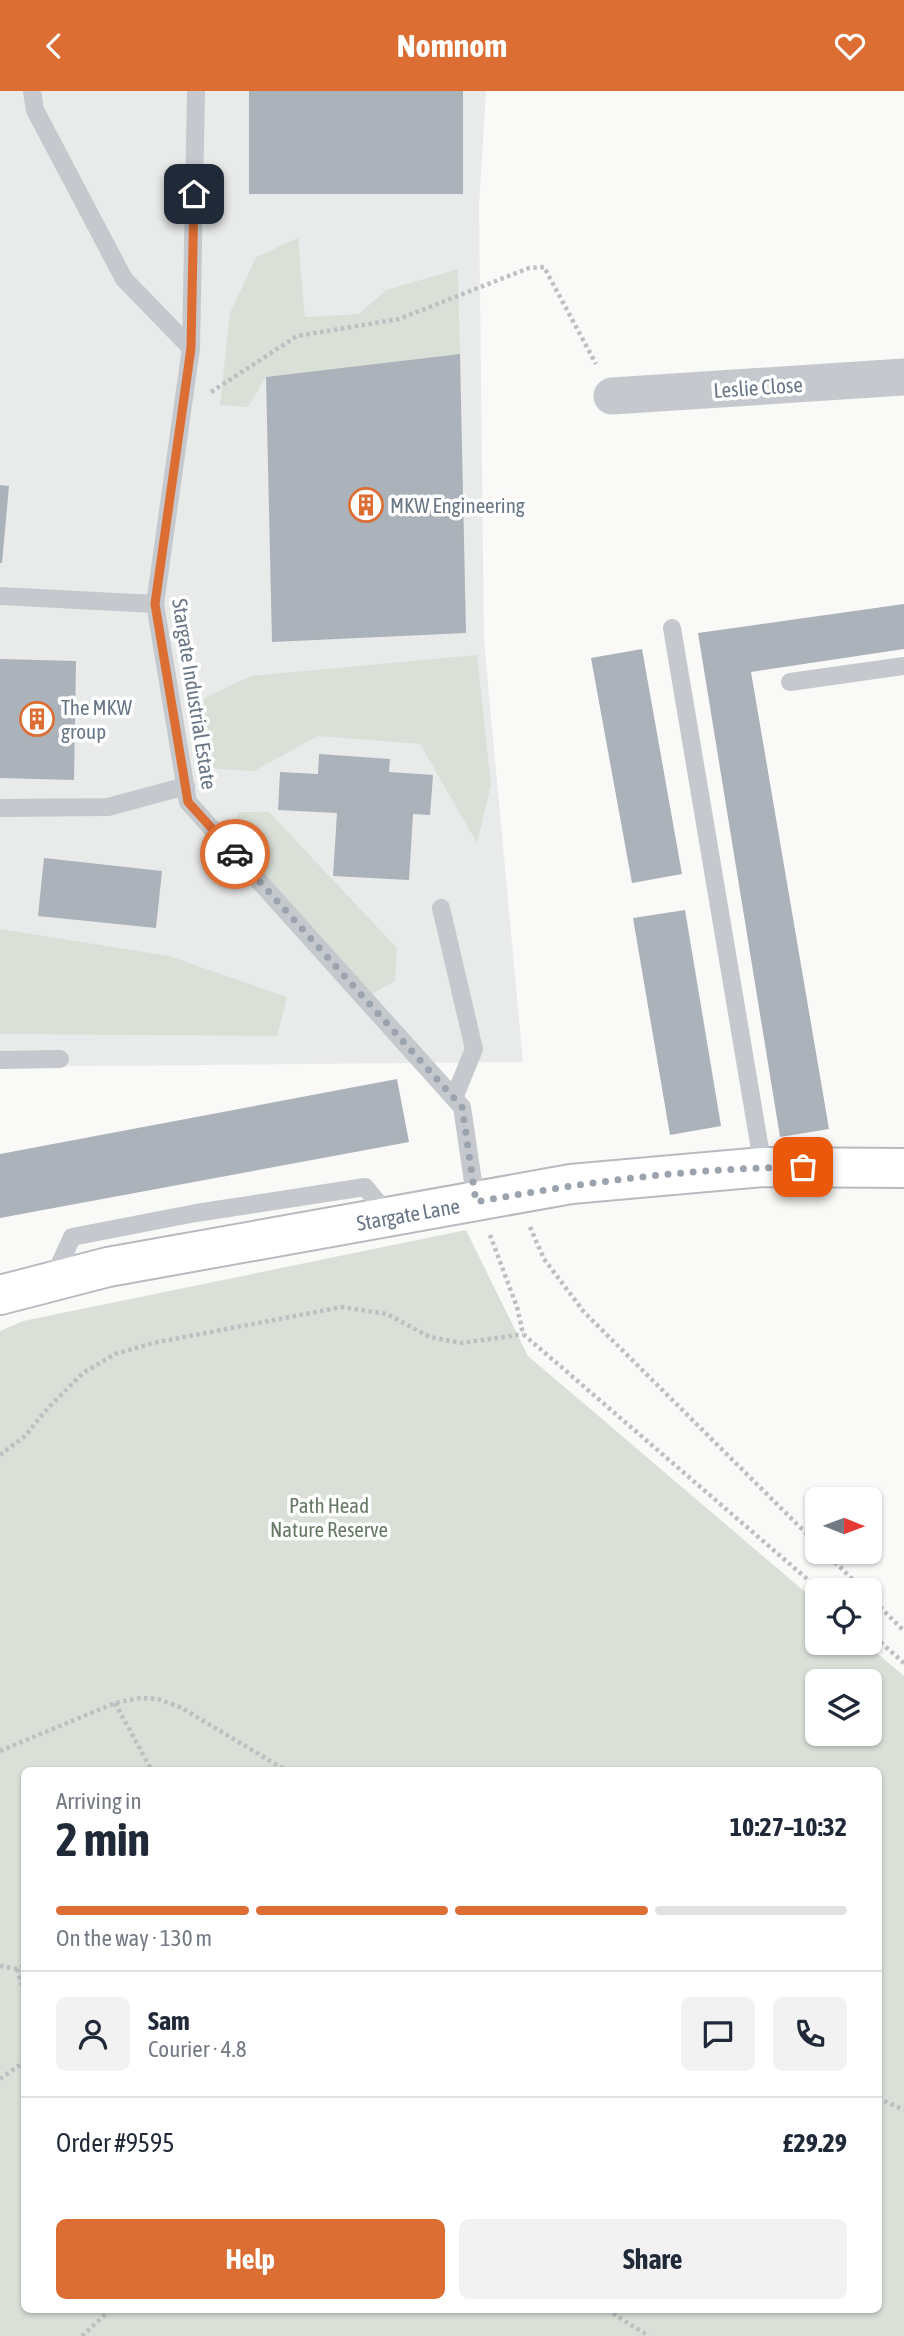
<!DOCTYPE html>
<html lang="en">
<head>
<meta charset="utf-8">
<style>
	body { margin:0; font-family:"Asap Condensed",sans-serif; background:#f2f2f3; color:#1f2937; height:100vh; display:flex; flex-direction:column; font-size:26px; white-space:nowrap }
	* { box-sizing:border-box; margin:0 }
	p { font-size:23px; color:#747a83 }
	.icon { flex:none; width:38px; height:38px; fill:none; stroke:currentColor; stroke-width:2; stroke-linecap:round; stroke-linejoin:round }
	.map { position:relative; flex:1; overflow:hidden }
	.details { position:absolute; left:21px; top:1676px; width:861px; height:546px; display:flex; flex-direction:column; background:#fff; border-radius:10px; box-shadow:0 2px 5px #0004 }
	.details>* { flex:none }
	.needle { width:46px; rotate:91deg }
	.controls { position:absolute; left:805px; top:1396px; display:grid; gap:14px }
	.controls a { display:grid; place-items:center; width:77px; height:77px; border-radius:10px; background:#fff; box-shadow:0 2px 5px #0004; font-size:35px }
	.pin { position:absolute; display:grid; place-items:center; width:60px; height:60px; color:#fff; margin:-30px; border-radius:14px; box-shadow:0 4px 10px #0006 }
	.courier { position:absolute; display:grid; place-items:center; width:70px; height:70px; margin:-35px; border:5px solid #dc6d33; border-radius:50%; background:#fff; color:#222; box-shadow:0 2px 9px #0007 }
	.overview em { font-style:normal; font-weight:700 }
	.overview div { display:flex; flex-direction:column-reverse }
	.overview { display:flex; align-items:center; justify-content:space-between; height:119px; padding:0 35px }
	h1 { font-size:46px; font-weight:700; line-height:52px }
	.bar { display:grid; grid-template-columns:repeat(4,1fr); gap:10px 7px; align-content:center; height:84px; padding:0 35px }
	.bar i { height:9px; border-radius:5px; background:#e0e1e3 }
	.bar .on { background:#dc6d33 }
	.bar p { grid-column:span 4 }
	.line { display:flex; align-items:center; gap:18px; padding:0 35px; border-top:2px solid #e0e1e3 }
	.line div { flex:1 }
	.round { display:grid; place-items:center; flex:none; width:74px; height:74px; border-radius:10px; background:#f2f2f3 }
	.button { display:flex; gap:14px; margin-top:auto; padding:14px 35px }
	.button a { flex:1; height:80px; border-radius:10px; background:#dc6d33; color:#fff; font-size:28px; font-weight:700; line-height:80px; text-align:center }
	.button a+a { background:#f2f2f3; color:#1f2937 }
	header { display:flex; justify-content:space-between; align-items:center; height:91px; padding:0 35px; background:#dc6d33; color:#fff; font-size:32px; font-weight:700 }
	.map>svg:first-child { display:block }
	.built { fill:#e9ebea }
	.green { fill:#dae0d8; fill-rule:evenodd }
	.building { fill:#abb2b9 }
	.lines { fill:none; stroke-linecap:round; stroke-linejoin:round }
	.secondary-casing { stroke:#b7bbc0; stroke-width:42 }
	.path { stroke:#bdbfc2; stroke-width:4.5; stroke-dasharray:3.5 3.5; stroke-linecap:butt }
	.lane { stroke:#c5c8cc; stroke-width:18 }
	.street { stroke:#c5c8cc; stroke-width:37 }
	.secondary { stroke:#fff; stroke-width:38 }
	.done { stroke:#9ba4ae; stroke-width:7; stroke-dasharray:0 12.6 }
	.route { stroke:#dc6d33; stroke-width:9 }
	.labels { text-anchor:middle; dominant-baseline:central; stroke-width:7; stroke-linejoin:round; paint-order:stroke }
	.street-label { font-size:21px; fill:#697686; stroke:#fff }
	.poi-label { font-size:21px; fill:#697686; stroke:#fff; text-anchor:start }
	.park-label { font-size:21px; fill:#667964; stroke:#fff }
</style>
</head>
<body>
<header><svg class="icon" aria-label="back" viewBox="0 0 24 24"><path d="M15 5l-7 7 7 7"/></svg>Nomnom<svg class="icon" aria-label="heart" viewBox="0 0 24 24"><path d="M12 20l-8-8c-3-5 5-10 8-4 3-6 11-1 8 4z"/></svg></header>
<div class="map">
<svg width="904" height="2245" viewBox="0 0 904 2245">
	<rect width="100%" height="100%" fill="#f9f9f7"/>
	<path class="built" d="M0,0H486L479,116L484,550L523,971L0,976Z"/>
	<g class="green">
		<path d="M298,147L305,226L359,223L386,199L458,178L460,267L266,286L248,316L220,314L230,222L256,166Z"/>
		<path d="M477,564L491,694L477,752L420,653L318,645L254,680L206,677L194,633L206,606L251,585Z"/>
		<path d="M239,721H269L397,857L395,890L372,903L228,744Z"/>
		<path d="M0,838L169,865L287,906L277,945L0,943Z"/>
		<path d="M466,1139L528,1265L817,1511V1552H865L904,1585V2245H0V1240L23,1230ZM817,1591H870V1643H817ZM24,1680H878V2219H24Z"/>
	</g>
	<g class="building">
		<rect x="249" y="0" width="214" height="103"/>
		<path d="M460,263L466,542L272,551L266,286Z"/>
		<path d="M0,394L9,395L2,472H0Z"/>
		<path d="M904,513V558L751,581L829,1038L780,1046L698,542Z"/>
		<path d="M642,558L682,783L632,792L591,567Z"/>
		<path d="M0,568L76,570L74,689L0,687Z"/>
		<path d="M319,663L390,668L389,681L433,684L430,724L413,723L409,789L333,785L337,722L278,719L280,681L318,683Z"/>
		<path d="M44,767L162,780L156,837L38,825Z"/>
		<path d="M685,819L721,1035L670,1044L633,827Z"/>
		<path d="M397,988L409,1051L0,1127V1063Z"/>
	</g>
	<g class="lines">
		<g class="secondary-casing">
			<path id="secondary" d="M0,1204L108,1176L571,1093L763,1076L904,1077"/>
		</g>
		<g class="path">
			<path d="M211,301L297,245L399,228L529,177L544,176L596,273"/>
			<path d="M530,1136L544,1168L584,1221L817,1453"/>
			<path d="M490,1144L517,1216L523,1243L821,1500"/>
			<path d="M0,1364L25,1345L48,1317L83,1282L115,1263L153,1252L342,1216L387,1223L430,1246L462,1252L523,1243"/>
			<path d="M825,1461L864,1500"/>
			<path d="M870,1506L904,1540"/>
			<path d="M870,1542L904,1572"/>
			<path d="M115,1612L152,1680"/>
			<path d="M0,1660L115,1612L140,1607L158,1608L182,1617L287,1680"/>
			<path d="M0,1875L17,1878L24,1875"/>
			<path d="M17,1878L24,1900"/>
			<path d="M0,1988L24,1971"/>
			<path d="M878,2007L904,2019"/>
			<path d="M607,2219L649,2245"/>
			<path d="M82,2245L110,2219"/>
		</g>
		<g class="lane">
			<path d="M32,0L35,19L124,188L191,257"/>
			<path d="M196,0L191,257L155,513L188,711L462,1016L476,1111"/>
			<path d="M0,505L155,513"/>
			<path d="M672,537L763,1076"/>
			<path d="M790,591L904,575"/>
			<path d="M0,717L108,716L186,695"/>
			<path d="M441,817L474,958L454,1007"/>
			<path d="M0,969L60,968"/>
			<path d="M53,1188L72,1146L196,1122L365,1096L389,1125"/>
		</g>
		<path class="street" d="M612,305L904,286"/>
		<use href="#secondary" class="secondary"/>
	</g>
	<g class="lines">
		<path class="done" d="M235,763L462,1016L476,1111C584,1091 693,1077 803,1076"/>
		<path class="route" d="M194,103L191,257L155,513L188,711L235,763"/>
	</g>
	<defs>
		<g id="building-ring" transform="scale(1.75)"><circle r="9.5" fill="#fff" stroke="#dc6d33" stroke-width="1.5"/><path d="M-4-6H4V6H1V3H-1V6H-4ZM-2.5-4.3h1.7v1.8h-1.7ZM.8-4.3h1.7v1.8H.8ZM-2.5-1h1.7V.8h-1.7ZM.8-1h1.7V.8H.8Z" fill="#dc6d33"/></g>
	</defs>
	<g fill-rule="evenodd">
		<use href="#building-ring" x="366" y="414"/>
		<use href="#building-ring" x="37" y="628"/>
	</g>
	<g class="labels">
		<g class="street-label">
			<text transform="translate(758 296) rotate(-4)">Leslie Close</text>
			<text transform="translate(195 603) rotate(81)">Stargate Industrial Estate</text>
			<text transform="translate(408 1123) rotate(-10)">Stargate Lane</text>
		</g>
		<g class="poi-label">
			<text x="390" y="414">MKW Engineering</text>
			<text x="61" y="616">The MKW<tspan x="61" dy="24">group</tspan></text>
		</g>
		<g class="park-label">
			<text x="329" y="1414">Path Head<tspan x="329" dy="24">Nature Reserve</tspan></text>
		</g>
	</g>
</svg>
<div class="controls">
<a><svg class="needle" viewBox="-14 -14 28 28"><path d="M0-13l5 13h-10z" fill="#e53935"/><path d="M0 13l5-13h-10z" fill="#747a83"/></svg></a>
<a><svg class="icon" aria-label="locate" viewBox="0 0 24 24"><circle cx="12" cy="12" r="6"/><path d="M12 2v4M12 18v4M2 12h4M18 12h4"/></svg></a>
<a><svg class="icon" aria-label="layers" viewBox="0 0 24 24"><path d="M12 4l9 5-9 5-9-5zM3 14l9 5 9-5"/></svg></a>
</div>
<div class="pin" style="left:803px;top:1076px;background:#ea580c"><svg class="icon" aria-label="bag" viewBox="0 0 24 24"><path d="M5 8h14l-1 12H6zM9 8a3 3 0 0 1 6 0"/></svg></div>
<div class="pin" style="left:194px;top:103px;background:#1f2937"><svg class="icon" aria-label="home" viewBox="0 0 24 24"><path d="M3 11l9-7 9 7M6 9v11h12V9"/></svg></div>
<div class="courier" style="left:235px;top:763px"><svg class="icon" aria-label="car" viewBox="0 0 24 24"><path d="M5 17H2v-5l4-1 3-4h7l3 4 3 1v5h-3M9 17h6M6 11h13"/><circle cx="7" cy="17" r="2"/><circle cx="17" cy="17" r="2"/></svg></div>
<section class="details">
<div class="overview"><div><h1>2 min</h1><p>Arriving in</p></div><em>10:27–10:32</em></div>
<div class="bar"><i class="on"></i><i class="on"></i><i class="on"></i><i></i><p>On the way · 130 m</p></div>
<div class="line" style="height:126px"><a class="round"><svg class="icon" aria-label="person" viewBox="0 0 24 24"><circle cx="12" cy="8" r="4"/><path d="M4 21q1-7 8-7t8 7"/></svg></a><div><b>Sam</b><p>Courier · 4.8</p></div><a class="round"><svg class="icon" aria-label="chat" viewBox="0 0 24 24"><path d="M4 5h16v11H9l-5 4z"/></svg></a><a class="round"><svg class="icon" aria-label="phone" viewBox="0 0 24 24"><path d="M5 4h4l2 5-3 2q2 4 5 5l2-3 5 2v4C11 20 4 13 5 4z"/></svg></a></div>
<div class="line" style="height:91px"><div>Order #9595</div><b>£29.29</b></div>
<div class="button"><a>Help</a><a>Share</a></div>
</section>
</div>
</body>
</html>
